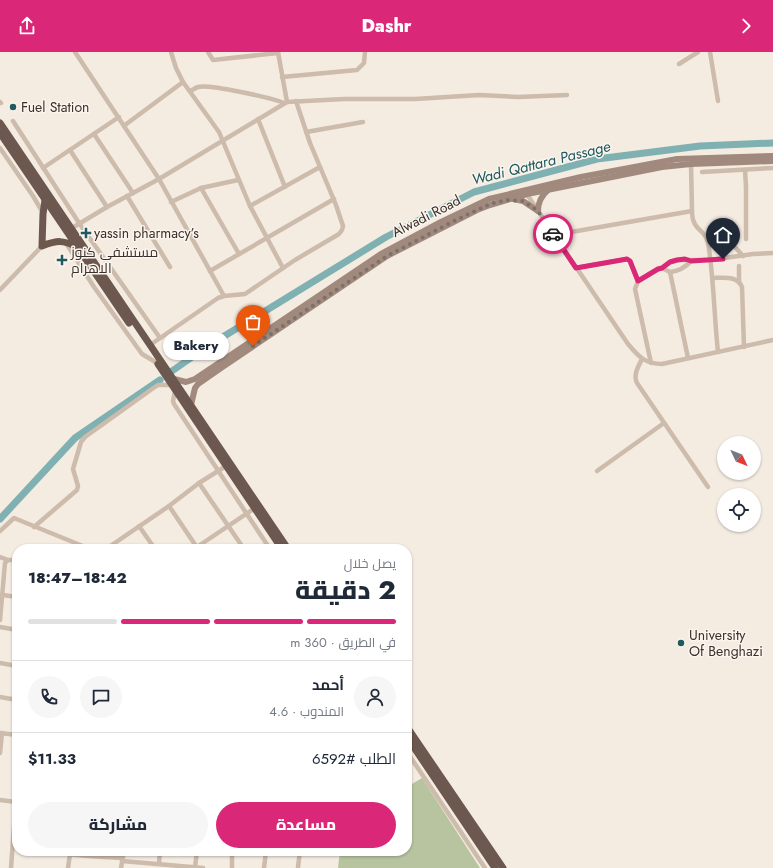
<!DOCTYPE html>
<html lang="ar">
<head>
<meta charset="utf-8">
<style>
	body { margin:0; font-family:Jost,Cairo,sans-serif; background:#f6f6f7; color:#1f2937; direction:rtl; height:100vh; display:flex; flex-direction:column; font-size:15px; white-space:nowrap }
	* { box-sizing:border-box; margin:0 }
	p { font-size:13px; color:#747a83 }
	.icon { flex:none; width:22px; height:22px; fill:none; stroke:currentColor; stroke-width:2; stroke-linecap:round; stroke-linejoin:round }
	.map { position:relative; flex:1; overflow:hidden; direction:ltr }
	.panel { position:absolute; left:12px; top:492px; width:400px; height:312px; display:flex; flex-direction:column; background:#fff; border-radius:16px; box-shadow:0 1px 3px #0004; direction:rtl }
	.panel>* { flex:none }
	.needle { width:26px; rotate:133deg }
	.buttons { position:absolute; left:717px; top:384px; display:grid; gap:8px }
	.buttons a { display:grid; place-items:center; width:44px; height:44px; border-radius:50%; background:#fff; box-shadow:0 1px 3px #0004; font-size:20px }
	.pin { position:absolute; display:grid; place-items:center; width:34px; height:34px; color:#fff; margin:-41px -17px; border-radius:50% 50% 50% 0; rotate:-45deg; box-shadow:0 0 4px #0007 }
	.pin .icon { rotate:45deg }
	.courier { position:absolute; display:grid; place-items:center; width:40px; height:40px; margin:-20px; border:3px solid #db2777; border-radius:50%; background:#fff; color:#222; box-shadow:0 1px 5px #0007 }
	.bubble { position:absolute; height:28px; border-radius:14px; background:#fff; box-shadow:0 1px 3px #0004; font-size:13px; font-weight:800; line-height:28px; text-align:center; direction:rtl }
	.head em { font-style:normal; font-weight:800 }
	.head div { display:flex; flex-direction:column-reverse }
	.head { display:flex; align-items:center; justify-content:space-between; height:68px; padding:0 16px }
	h1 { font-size:26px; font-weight:800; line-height:30px }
	.bar { display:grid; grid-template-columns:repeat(4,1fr); gap:6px 4px; align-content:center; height:48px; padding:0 16px }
	.bar i { height:5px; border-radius:3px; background:#e0e1e3 }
	.bar .selected { background:#db2777 }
	.bar p { grid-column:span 4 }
	.line { display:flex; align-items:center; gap:10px; padding:0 16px; border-top:1px solid #e0e1e3 }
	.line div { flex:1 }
	.round { display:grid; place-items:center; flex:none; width:42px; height:42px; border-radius:21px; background:#f6f6f7 }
	.action { display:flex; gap:8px; margin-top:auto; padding:8px 16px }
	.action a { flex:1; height:46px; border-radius:24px; background:#db2777; color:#fff; font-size:16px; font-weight:800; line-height:46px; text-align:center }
	.action a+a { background:#f6f6f7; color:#1f2937 }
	header { display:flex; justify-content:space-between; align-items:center; height:52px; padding:0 16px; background:#db2777; color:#fff; font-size:18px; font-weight:800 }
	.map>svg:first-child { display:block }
	.green { fill:#b8c4a0 }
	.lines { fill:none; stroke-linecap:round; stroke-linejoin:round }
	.river { stroke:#7fb0b2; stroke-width:7 }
	.minor { stroke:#cdbbac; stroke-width:4.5 }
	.secondary { stroke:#a18a7d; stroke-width:6 }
	.trunk { stroke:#6c584f; stroke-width:7 }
	.done { stroke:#7c716b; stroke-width:4; stroke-dasharray:0 7.2 }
	.route { stroke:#db2777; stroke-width:5 }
	.poi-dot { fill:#1f5a5e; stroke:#fbf5ee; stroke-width:1.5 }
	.labels { text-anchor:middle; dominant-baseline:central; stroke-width:3; stroke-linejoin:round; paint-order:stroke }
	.poi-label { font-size:14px; fill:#3b302b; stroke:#fbf5ee; text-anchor:start }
	.street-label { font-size:14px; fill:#3b302b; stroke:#fbf5ee }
	.water-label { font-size:15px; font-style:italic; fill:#1f5a5e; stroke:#fbf5ee }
</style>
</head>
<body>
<header><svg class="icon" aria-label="forward" viewBox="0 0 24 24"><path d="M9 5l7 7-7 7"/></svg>Dashr<svg class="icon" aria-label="share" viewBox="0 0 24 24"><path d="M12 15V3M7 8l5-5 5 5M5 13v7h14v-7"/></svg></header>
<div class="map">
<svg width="773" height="816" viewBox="0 0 773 816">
	<rect width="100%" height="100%" fill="#f4ebe1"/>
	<path class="green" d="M422,726L480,816H338L340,799H407V735Z"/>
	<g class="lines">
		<g class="river">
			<path d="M172,319L208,294L386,185L474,140L597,107L700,94L773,91"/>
			<path d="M0,467L75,386L160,328"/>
		</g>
		<g class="minor">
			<path d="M75,0L159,127L224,244"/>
			<path d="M171,0L176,16L183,30L219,80L250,154L283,216"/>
			<path d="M208,0L213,8L278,1"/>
			<path d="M710,0L718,49"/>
			<path d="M679,12L698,0"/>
			<path d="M282,25L357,18L364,11L365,0"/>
			<path d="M190,39C193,38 195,36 198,35C209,32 273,46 284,51"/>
			<path d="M0,50L1,51"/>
			<path d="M287,50L344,47H415L479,43L518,45L567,43"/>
			<path d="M258,67L285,135"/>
			<path d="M13,69L79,171L160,286"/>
			<path d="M125,73L183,30"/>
			<path d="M306,80L363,70"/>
			<path d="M94,82L133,141"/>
			<path d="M0,96L33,144L43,161"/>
			<path d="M70,98L107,155"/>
			<path d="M43,116L119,65"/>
			<path d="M745,118L746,135V187"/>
			<path d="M702,120L773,116"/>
			<path d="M201,136L239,202"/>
			<path d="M526,141L628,292C638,304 645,312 662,312L773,288"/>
			<path d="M127,144L170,215"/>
			<path d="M171,150L201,136L238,128"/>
			<path d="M250,154L320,115"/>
			<path d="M692,159C692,179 705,177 708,190C714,227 714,264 718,300"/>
			<path d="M72,176L107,155L159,127L287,50L278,0"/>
			<path d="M554,183L692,159L691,112"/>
			<path d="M707,188L726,185L743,204"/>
			<path d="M66,191L94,235L142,302L157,311"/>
			<path d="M739,214V230"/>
			<path d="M576,216L627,207L630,209L638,229"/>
			<path d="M662,216L670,220L688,306"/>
			<path d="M210,219L334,147"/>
			<path d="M670,220C679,219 685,216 691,209"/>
			<path d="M712,226C723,226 737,223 742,235L744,295"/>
			<path d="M0,238L42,194"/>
			<path d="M150,293L218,246L224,244L245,242L295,208L339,182L342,178L343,174L336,153L310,91L296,49"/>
			<path d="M642,307C638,315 633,323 637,331L708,435"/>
			<path d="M651,311L635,237L638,229L658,217L662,216L670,210L677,208H710L753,202L773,201"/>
			<path d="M175,339L173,349L174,352L270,497"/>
			<path d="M597,419L664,371"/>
			<path d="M199,431L244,497"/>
			<path d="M169,454L198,497"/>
			<path d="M139,474L155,497"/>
			<path d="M34,475L77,438L78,434L73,417L81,390L85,385L152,337L158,333H171"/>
			<path d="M0,479L14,466L90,497"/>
			<path d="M106,497L169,454L199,431L226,414"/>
			<path d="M194,497L255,456"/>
			<path d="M0,505L8,508"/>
			<path d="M3,543L17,545"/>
			<path d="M0,568L5,511L8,508H17"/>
			<path d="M0,575L17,578"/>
			<path d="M0,611L17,614"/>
			<path d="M0,645L17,648"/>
			<path d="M0,681L17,683"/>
			<path d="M407,700L485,816"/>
			<path d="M0,701L2,681"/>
			<path d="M0,748L16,750"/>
			<path d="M56,799C65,804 110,805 122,806"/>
			<path d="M122,809L203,816"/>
			<path d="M159,811L160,799"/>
			<path d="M195,815L197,799"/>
			<path d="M298,815L300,799"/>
			<path d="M11,816L17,734"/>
			<path d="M68,816L70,802"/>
			<path d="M121,816L124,799"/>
			<path d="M232,816V799"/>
			<path d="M264,816L266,799"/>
		</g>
		<g class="secondary">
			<path d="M513,147L523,149L538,159"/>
			<path d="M538,159C538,150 541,144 548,138"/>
			<path d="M174,327L186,330L195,327L381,202L441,170L489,147L581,125L677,107L773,104"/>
			<path d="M191,353L195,336L198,332L221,316L387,204L477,158L490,153L527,142L662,115L691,112L773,109"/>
		</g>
		<g class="trunk">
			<path d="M0,71L288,497"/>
			<path d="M0,81L129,271"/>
			<path d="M45,148L43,162L42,194C58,188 62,188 78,195"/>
			<path d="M158,312L282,497"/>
			<path d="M407,675L503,816"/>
			<path d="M407,685L495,816"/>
		</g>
	</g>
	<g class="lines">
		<path class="done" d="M253,294L387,204L454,169L490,152L507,148L523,149L538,159L553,182"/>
		<path class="route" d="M553,182L576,216L627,207L630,209L638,229L658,217L662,216L670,210L677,208L685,207L691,209L723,207"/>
	</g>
	<g class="poi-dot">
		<circle cx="13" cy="55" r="4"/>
		<path d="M84 175h4v4h4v4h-4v4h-4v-4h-4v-4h4z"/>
		<path d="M60 202h4v4h4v4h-4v4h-4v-4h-4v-4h4z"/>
		<circle cx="681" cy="591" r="4"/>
	</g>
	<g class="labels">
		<g class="poi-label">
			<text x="21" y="55">Fuel Station</text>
			<text x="94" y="181">yassin pharmacy’s</text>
			<text x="71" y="200">مستشفى كنوز<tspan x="71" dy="16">الاهرام</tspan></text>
			<text x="689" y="583">University<tspan x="689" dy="16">Of Benghazi</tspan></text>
		</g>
		<g class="street-label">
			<text transform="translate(426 164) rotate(-27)">Alwadi Road</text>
		</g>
		<g class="water-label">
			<text transform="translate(541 111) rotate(-14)">Wadi Qattara Passage</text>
		</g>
	</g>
</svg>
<div class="buttons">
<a><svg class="needle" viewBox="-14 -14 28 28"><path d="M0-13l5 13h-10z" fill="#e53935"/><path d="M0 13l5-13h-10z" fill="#747a83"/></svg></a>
<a><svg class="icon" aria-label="locate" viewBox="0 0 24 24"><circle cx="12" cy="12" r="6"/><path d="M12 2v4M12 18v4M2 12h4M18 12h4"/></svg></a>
</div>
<div class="pin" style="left:253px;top:294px;background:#ea580c"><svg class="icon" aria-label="bag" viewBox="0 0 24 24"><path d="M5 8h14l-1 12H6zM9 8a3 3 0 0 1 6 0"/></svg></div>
<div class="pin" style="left:723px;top:207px;background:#1f2937"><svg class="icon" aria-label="home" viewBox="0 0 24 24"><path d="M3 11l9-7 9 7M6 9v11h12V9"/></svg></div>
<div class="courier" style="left:553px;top:182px"><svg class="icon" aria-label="car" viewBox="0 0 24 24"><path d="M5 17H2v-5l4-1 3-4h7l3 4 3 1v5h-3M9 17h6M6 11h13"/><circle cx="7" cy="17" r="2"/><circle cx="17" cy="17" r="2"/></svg></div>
<div class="bubble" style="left:163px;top:280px;width:66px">Bakery</div>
<section class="panel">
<div class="head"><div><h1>2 دقيقة</h1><p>يصل خلال</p></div><em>18:42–18:47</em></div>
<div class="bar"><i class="selected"></i><i class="selected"></i><i class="selected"></i><i></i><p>في الطريق · 360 m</p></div>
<div class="line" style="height:72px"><a class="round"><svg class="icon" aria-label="person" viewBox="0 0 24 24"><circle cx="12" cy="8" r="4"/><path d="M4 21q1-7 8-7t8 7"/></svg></a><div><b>أحمد</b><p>المندوب · 4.6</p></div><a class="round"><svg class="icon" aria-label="chat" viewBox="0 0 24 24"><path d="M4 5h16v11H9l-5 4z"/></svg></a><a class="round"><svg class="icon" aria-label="phone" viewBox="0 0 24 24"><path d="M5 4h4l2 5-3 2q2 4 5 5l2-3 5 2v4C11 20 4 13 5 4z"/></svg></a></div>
<div class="line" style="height:52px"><div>الطلب #6592</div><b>$11.33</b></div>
<div class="action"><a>مساعدة</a><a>مشاركة</a></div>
</section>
</div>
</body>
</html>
